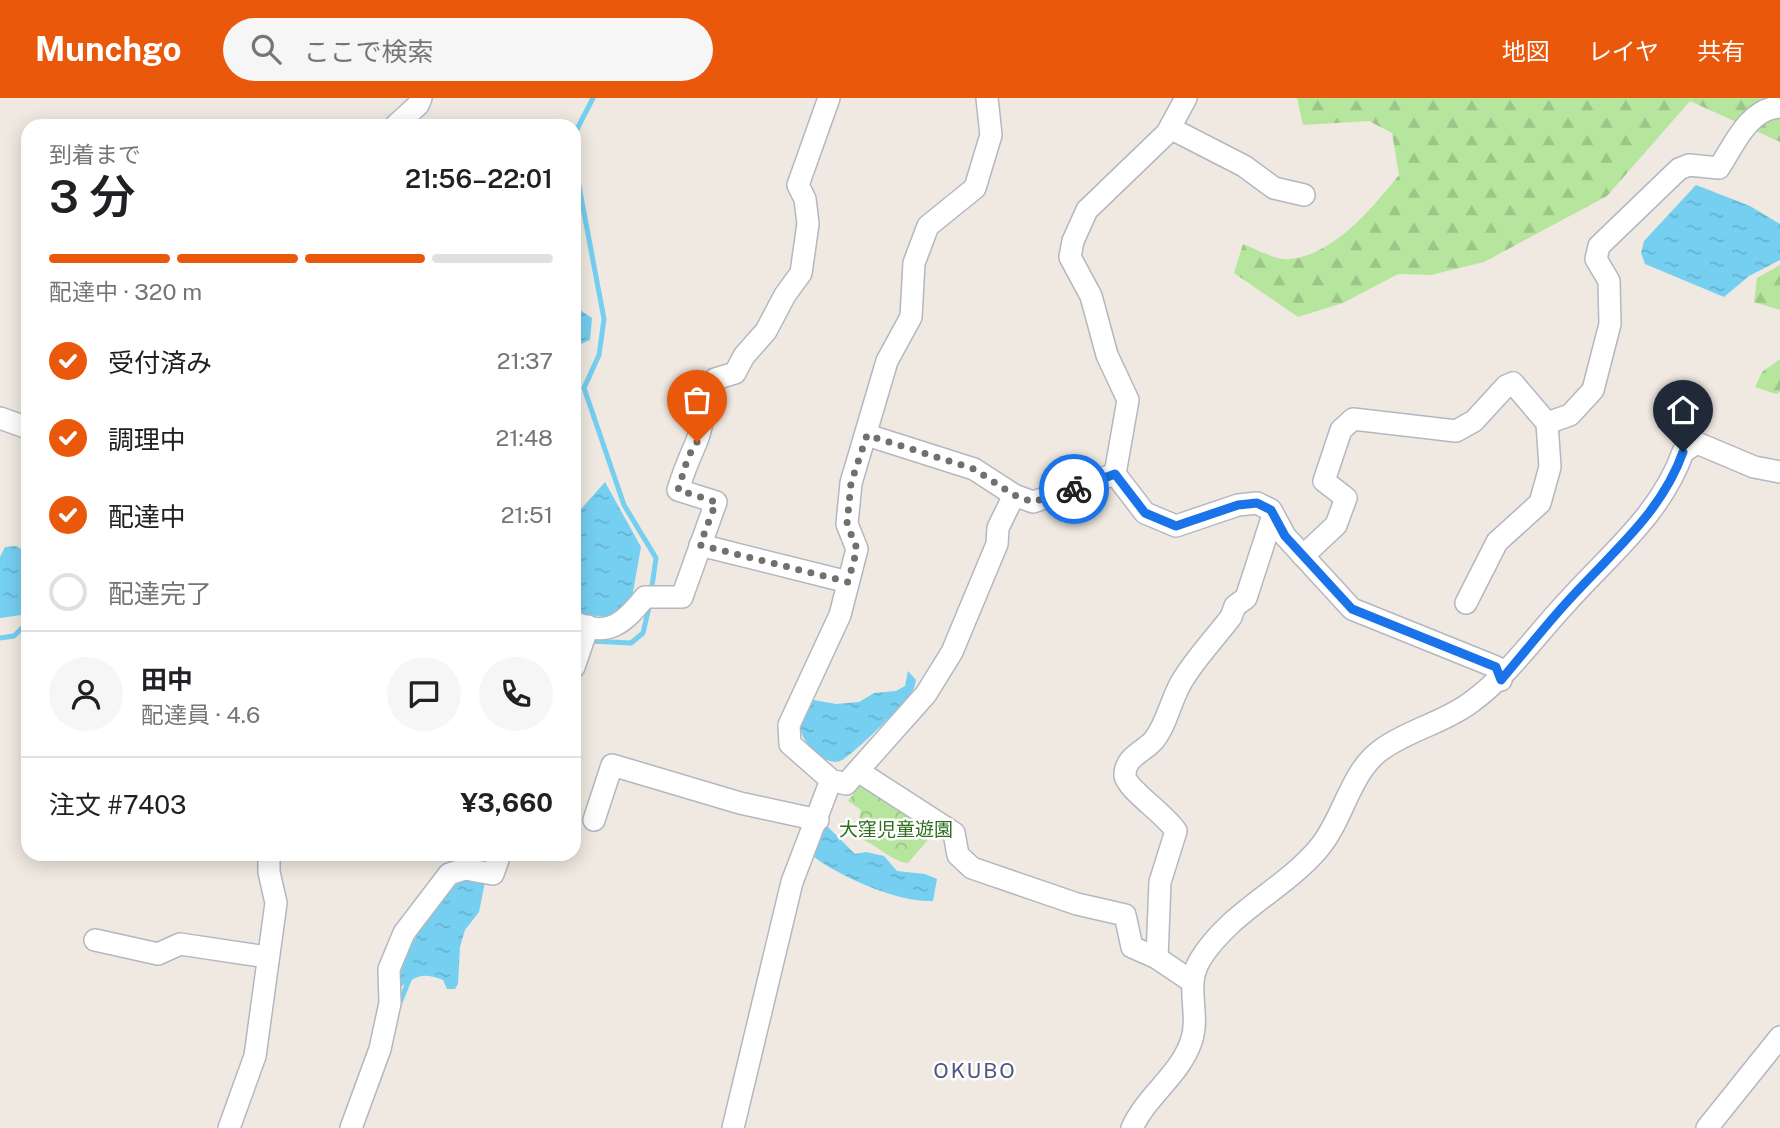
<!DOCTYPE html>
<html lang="ja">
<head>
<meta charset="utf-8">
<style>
	body { margin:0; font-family:"Public Sans","Noto Sans JP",sans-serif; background:#f6f6f6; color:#202124; height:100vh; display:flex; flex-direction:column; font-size:26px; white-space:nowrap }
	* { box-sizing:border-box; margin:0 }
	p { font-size:23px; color:#757577 }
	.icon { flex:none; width:38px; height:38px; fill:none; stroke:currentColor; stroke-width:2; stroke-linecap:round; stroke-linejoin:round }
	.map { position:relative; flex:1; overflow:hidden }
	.sheet { position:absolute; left:21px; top:21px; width:560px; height:742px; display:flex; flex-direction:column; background:#fff; border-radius:21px; box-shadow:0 4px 18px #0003 }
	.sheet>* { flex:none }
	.pin { position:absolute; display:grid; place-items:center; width:60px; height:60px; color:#fff; margin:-72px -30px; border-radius:50% 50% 50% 0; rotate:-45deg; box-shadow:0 0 7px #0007 }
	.pin .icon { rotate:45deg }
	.courier { position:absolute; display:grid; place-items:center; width:70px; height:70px; margin:-35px; border:5px solid #1a73e8; border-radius:50%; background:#fff; color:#222; box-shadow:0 2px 9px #0007 }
	.overview em { font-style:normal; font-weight:600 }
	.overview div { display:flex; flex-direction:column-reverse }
	.overview { display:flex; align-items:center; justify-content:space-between; height:119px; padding:0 28px }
	h1 { font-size:46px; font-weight:600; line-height:52px }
	.bar { display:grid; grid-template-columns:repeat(4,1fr); gap:10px 7px; align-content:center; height:84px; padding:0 28px }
	.bar i { height:9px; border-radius:5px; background:#e0e0e0 }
	.bar .on { background:#ea580c }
	.bar p { grid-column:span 4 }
	.line { display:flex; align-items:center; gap:18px; padding:0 28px; border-top:2px solid #e0e0e0 }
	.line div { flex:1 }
	.round { display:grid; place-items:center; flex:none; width:74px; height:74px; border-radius:37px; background:#f6f6f6 }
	ol { padding:0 28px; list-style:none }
	li { display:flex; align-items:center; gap:21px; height:77px }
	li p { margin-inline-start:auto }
	li .icon { padding:7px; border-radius:50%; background:#ea580c; color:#fff; stroke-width:4 }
	li:last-child { color:#757577 }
	li i { width:38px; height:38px; border:4px solid #e0e0e0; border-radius:50% }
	header { display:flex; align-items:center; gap:42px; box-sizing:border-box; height:98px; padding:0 35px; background:#ea580c; color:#fff }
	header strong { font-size:33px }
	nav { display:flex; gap:38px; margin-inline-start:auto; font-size:24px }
	.search { width:490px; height:63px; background:#f6f6f6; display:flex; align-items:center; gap:18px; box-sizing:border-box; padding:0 24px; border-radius:38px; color:#757577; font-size:26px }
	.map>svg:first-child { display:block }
	.forest { fill:url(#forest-firs) }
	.park { fill:url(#park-crowns) }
	.water { fill:url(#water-ripples) }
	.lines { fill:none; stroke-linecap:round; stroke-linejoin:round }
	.stream { stroke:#75cff0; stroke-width:5 }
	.street-casing { stroke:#b4b7c1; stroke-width:24 }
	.street { stroke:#fff; stroke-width:21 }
	.done { stroke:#726f6d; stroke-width:7; stroke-dasharray:0 12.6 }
	.route { stroke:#1a73e8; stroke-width:9 }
	.labels { text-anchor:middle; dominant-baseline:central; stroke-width:5; stroke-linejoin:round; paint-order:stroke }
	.park-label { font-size:19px; fill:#2c6e1b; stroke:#fff }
	.neighbourhood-label { font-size:21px; letter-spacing:2px; fill:#4d5680; stroke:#fff }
</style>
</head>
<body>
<header>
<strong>Munchgo</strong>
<div class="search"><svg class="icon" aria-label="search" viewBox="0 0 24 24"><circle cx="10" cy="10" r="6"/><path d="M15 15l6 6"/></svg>ここで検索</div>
<nav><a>地図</a><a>レイヤ</a><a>共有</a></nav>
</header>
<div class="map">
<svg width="1780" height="1030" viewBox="0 0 1780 1030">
	<defs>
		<pattern id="forest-firs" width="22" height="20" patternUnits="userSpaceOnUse" patternTransform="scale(1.75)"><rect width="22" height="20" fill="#b6e59e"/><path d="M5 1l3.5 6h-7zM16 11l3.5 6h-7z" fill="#9dc588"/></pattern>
		<pattern id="park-crowns" width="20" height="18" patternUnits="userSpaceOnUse" patternTransform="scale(1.75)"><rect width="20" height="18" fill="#b6e59e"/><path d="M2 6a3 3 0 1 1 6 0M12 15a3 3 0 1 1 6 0" fill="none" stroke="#9dc588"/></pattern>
		<pattern id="water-ripples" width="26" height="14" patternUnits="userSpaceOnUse" patternTransform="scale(1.75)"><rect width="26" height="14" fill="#75cff0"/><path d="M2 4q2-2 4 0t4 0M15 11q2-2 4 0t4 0" fill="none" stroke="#66b2ce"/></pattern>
	</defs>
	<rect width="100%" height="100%" fill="#efe9e1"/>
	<g class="forest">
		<path d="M1297,0H1777L1780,2V44L1690,3L1607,98L1484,164L1431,177L1398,176L1343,205L1298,219L1234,175L1243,146C1256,151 1277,163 1290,161C1334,157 1373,109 1399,77L1392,35L1369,23L1303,27Z"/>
		<path d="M1780,167V212L1754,204L1757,180Z"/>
		<path d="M1780,261V294L1776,296L1755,289L1762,274Z"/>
	</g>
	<path class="park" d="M863,683L934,725L927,743L908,765C890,763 878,747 861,741L857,732L861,712L848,703Z"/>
	<g class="water">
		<path d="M1696,87L1750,108L1780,126V162L1749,178L1724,199L1645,166L1641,155L1644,143Z"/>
		<path d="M574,208L592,220L590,242L574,249Z"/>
		<path d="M605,384L641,449L631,505L613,520L581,516L574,512V419Z"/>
		<path d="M16,448L28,455V503L21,517L0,520V459L5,449Z"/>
		<path d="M908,573L916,582C915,587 914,592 910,597C902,608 850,660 840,663C823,668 798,642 801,626C803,618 810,609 814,602L836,606L859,604L874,595L896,593L905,588Z"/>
		<path d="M825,726L855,756L866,754L884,758L897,773L925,776L937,781L933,803C899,805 841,779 814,759Z"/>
		<path d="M463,782L485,784L479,814L465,832L460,849L458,886L455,891H447L443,882C422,874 417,878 399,890C401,849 431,818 455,787Z"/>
	</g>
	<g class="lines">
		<g class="stream">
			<path d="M593,0L575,35V67L604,221L599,257L584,290L624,407L656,460L651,495"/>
			<path d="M0,540L14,538L28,524"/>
			<path d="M590,543L631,545L643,535L650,505"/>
			<path d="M399,907L411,877"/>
		</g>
		<g class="street-casing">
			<g id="street">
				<path d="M987,0L991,37L975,90L928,128L914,165L911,219L887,263L851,385L847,426L857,451L840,517L789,627L790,646L831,682L846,686L926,596L952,554L997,446L998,430L1014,397"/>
				<path d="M1186,0L1167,35L1087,112L1073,143L1070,159L1091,198L1107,257L1128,302L1115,376L1145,415L1176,428L1238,407L1257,405L1271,412L1285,438L1352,511L1496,569L1501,582"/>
				<path d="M395,28L418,7L421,0"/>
				<path d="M1170,30L1244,68L1274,90L1304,97"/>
				<path d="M0,320L28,330"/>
				<path d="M867,337L974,371L1014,397L1033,404L1115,376"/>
				<path d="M700,447L848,484"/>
				<path d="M1303,458L1336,427L1346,400L1324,383L1341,332L1353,321L1456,333L1474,323L1506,288L1513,285L1547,325L1570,317L1593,292L1610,226L1609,183L1596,161L1599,148L1679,71L1689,67L1719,70C1734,47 1749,10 1780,9"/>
				<path d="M1466,505L1497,444L1540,405L1550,369L1547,325"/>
				<path d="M574,524C608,541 625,524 645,499H682L716,404L678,392C683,375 689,361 696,345C705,324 703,302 715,281L735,275L744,258L766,233L785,197L801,175L808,126L805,101L798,87L829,0"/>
				<path d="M574,569L588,528"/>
				<path d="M858,673L954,735L958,757L972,770L1077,806L1125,817L1132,849L1157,860L1191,883"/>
				<path d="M594,722L612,667L740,705L818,722"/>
				<path d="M95,842L158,856L180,846L267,859"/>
				<path d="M1157,860L1160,784L1176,733C1167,718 1127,691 1125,678C1124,659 1144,654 1154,642C1167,626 1171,601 1182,583C1195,561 1215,540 1231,519L1235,508L1246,500L1273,417"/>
				<path d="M229,1030L255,958L276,805L269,774V756"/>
				<path d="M351,1030L380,951L390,905L389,871L404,835L449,776L465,771L493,776L500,756"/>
				<path d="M733,1030L792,784L831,682"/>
				<path d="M1132,1030C1147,997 1179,978 1191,944C1201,915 1184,889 1200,862C1229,814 1285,791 1319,750C1343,722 1350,674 1381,652C1408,632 1443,625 1470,605C1509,577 1535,538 1568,503C1611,455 1661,416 1683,354L1697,345L1754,369L1780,374"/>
				<path d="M1707,1030L1780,939"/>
			</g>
		</g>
		<use href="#street" class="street"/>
	</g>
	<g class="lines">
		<path class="done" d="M697,344L688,359L678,392L716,404L700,447L848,484L857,451L847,426L851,385L867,337L974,371L1014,397L1033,404L1074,391"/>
		<path class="route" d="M1074,391L1115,376L1145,415L1176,428L1238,407L1257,405L1271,412L1285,438L1352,511L1496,569L1501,582C1524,555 1545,528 1568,503C1611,455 1661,416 1683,354"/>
	</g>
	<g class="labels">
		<g class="park-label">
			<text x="896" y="731">大窪児童遊園</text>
		</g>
		<g class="neighbourhood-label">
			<text x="975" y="972">OKUBO</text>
		</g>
	</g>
</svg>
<div class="pin" style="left:697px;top:344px;background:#ea580c"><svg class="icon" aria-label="bag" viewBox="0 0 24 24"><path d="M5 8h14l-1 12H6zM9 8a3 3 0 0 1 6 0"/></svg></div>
<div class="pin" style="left:1683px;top:354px;background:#1f2937"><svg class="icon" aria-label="home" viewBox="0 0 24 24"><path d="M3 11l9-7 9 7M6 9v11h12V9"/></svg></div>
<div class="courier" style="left:1074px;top:391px"><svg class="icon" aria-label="bike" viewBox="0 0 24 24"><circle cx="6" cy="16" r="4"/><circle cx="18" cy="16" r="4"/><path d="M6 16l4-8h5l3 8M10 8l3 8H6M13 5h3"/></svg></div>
<section class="sheet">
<div class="overview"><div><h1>3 分</h1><p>到着まで</p></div><em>21:56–22:01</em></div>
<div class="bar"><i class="on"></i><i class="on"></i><i class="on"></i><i></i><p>配達中 · 320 m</p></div>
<ol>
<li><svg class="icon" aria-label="check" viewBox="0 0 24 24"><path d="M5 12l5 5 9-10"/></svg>受付済み<p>21:37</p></li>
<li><svg class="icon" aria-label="check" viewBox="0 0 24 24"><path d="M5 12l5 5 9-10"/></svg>調理中<p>21:48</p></li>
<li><svg class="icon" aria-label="check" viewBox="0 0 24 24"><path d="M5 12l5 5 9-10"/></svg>配達中<p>21:51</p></li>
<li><i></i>配達完了</li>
</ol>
<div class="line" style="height:126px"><a class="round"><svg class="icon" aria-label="person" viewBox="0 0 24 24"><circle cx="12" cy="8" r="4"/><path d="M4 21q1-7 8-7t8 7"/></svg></a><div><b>田中</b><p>配達員 · 4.6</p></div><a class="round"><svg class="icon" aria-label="chat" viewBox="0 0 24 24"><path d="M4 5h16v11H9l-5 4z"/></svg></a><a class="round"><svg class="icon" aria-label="phone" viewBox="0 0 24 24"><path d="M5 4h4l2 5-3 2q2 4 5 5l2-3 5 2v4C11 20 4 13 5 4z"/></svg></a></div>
<div class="line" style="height:91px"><div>注文 #7403</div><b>¥3,660</b></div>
</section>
</div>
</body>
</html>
